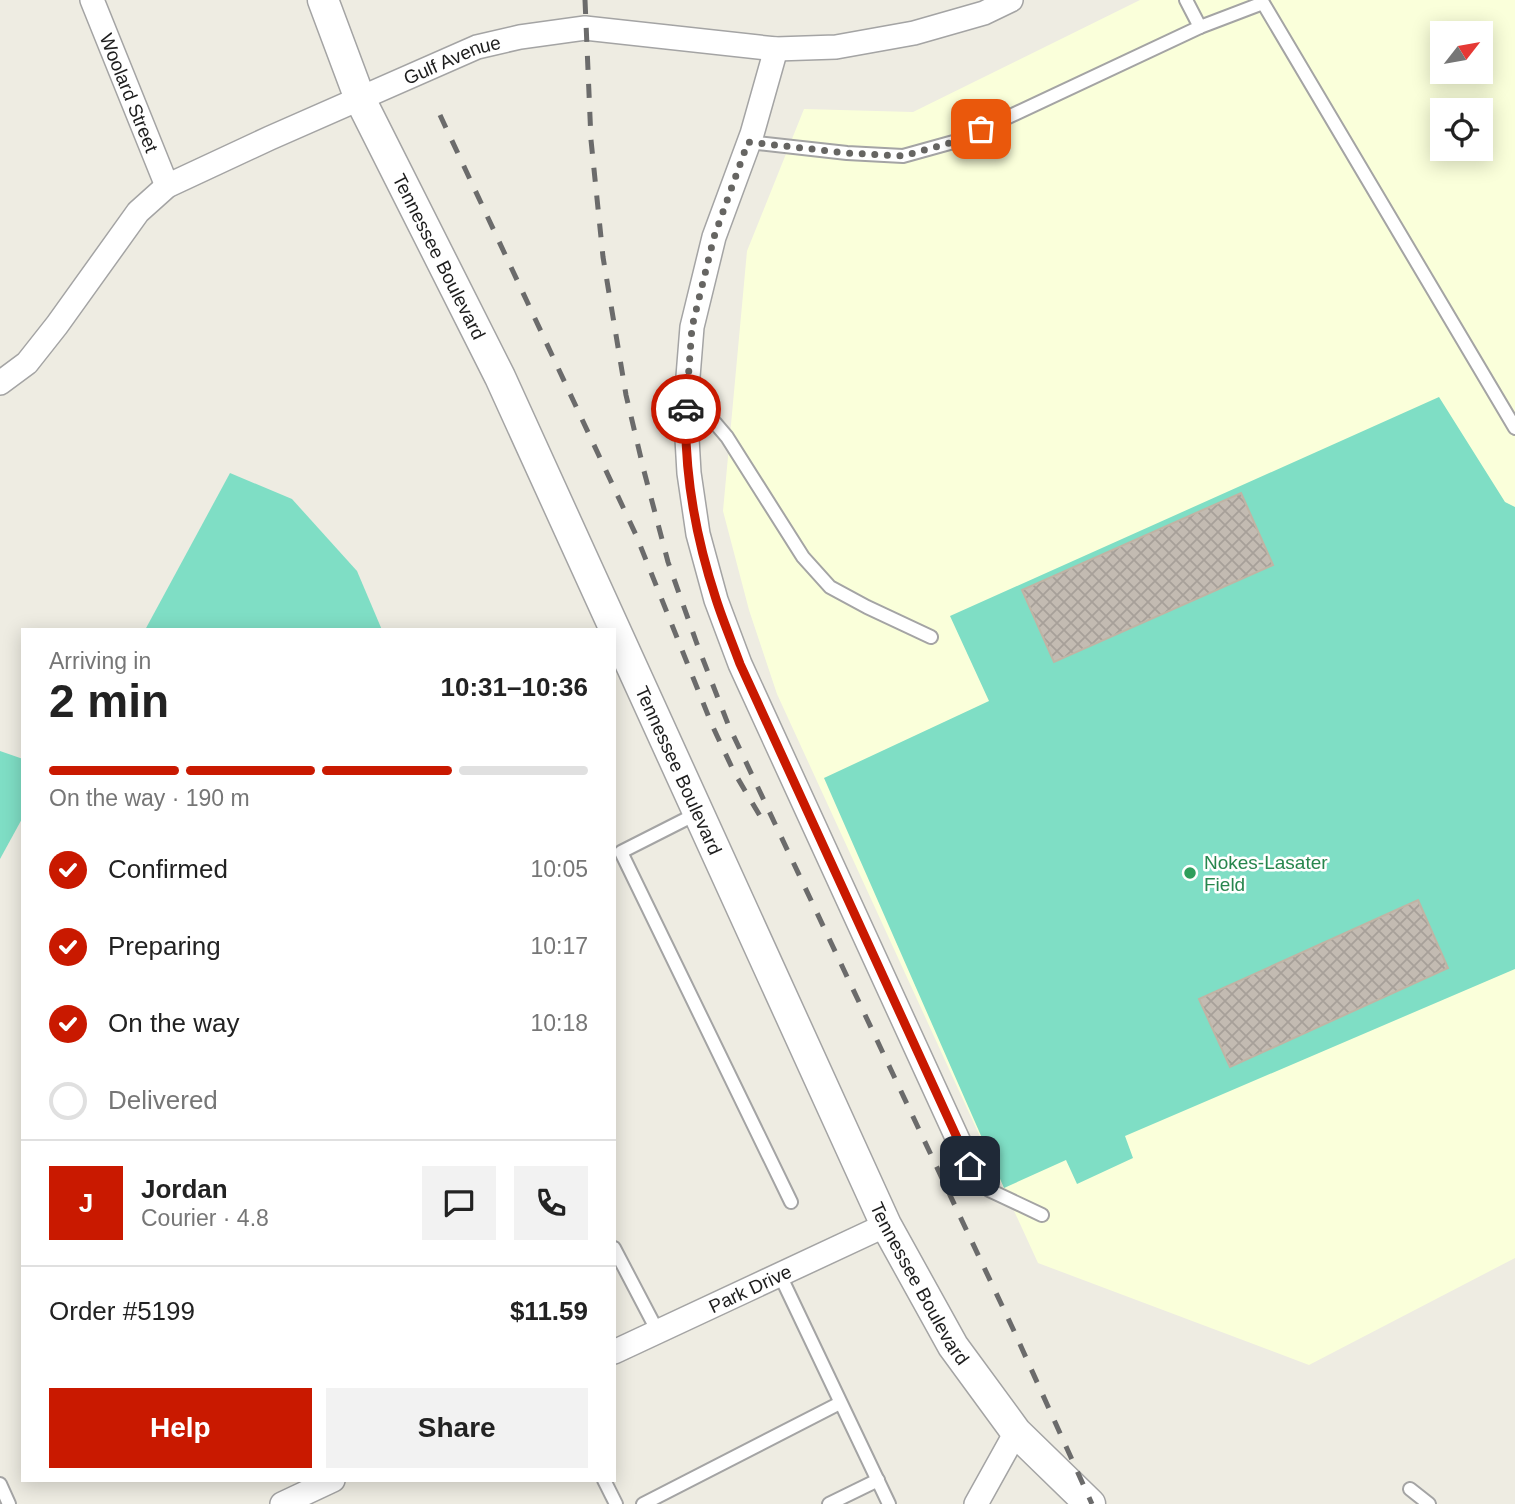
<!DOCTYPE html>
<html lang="en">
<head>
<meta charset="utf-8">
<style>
	body { margin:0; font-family:Helvetica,sans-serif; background:#f2f2f2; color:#222; height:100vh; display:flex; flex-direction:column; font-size:26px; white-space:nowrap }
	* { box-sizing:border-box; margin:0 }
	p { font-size:23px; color:#767676 }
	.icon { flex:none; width:38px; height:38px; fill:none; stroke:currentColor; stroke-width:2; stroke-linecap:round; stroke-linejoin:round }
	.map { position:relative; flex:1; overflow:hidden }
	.panel { position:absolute; left:21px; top:628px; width:595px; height:854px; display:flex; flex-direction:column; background:#fff; border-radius:0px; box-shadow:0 4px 18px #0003 }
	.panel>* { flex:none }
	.needle { width:46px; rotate:59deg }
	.fabs { position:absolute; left:1430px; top:21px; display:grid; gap:14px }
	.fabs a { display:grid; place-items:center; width:63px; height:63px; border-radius:0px; background:#fff; box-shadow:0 4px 18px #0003; font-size:35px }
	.pin { position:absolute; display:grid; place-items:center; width:60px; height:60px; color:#fff; margin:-30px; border-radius:14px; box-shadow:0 4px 10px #0006 }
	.courier { position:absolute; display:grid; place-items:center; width:70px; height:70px; margin:-35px; border:5px solid #c91900; border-radius:50%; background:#fff; color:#222; box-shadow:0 2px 9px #0007 }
	.head em { font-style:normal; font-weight:800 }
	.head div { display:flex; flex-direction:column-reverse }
	.head { display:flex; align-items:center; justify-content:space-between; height:119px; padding:0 28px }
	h1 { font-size:46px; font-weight:800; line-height:52px }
	.bar { display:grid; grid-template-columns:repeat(4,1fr); gap:10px 7px; align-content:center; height:84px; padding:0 28px }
	.bar i { height:9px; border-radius:5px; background:#e0e0e0 }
	.bar .active { background:#c91900 }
	.bar p { grid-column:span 4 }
	.line { display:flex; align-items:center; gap:18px; padding:0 28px; border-top:2px solid #e0e0e0 }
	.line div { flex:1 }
	.round { display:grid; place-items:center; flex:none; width:74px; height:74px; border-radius:0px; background:#f2f2f2 }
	ol { padding:0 28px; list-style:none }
	li { display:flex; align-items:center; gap:21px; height:77px }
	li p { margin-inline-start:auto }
	li .icon { padding:7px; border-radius:50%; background:#c91900; color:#fff; stroke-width:4 }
	li:last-child { color:#767676 }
	li i { width:38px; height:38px; border:4px solid #e0e0e0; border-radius:50% }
	.button { display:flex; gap:14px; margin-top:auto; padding:14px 28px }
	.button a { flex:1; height:80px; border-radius:0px; background:#c91900; color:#fff; font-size:28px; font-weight:800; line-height:80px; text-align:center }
	.button a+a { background:#f2f2f2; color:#222 }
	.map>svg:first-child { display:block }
	.education { fill:#faffda; fill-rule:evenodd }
	.pitch { fill:#7fdec5 }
	.building { fill:url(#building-cross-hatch); stroke:#c0b4a5; stroke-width:2 }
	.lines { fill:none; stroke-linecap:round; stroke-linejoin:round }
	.service-casing { stroke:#a4a4a4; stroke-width:16 }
	.minor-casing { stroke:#a4a4a4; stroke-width:26 }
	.tertiary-casing { stroke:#a4a4a4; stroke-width:33 }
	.service { stroke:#fff; stroke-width:12 }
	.minor { stroke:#fff; stroke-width:23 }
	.tertiary { stroke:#fff; stroke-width:30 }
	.rail { stroke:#6b6b6b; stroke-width:5; stroke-dasharray:14 14; stroke-linecap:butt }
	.done { stroke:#666562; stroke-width:7; stroke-dasharray:0 12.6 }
	.route { stroke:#c91900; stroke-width:9 }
	.leisure-dot { fill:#2e9e5b; stroke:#fff; stroke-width:2.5 }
	.labels { text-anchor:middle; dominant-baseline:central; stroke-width:5; stroke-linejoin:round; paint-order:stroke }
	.street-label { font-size:19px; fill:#1d1d1d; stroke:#fff }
	.leisure-label { font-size:19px; fill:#27864d; stroke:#fff; text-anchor:start }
</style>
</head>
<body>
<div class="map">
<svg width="1515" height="1504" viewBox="0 0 1515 1504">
	<defs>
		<pattern id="building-cross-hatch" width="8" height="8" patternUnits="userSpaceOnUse" patternTransform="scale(1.75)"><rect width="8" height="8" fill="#c3bbb2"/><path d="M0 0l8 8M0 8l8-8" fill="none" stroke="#a7a099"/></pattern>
	</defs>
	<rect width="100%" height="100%" fill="#eeece2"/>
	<path class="education" d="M1140,0H1515V1258L1309,1365L1038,1263L777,694L749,610L723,511L747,251L804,109L913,112ZM1442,33H1480V72H1442ZM1442,110H1480V149H1442Z"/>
	<g class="pitch">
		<path d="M1439,397L1505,502L1515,507V969L1125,1136L1133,1158L1077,1184L1066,1160L1004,1188L824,778L989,701L950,616Z"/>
		<path d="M230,473L292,499L357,571L382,630H145Z"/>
		<path d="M0,751L23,759V817L0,859Z"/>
	</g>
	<g class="building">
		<path d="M1241,493L1273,565L1054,662L1022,590Z"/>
		<path d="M1418,900L1448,968L1230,1067L1199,999Z"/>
	</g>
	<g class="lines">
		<g class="service-casing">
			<g id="service">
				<path d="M1186,0L1200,27L1263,3L1515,428"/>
				<path d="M748,142L847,153L903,156L957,141L1200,27"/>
				<path d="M687,390L727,437L803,557L830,587L867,607L931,637"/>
				<path d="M698,813L621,852L791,1202"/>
				<path d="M970,1166L989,1190L1042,1215"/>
				<path d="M614,1248L658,1332"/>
				<path d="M780,1275L889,1504"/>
				<path d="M604,1480L616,1504"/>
				<path d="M0,1484L9,1504"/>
				<path d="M1410,1489L1429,1504"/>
				<path d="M643,1504L840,1403"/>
				<path d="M829,1504L878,1480"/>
			</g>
		</g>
		<g class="minor-casing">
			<g id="minor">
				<path id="s1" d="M92,0L167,186"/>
				<path d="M776,49L752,134L714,237L692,327L687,389L686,421L689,473L698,534L716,600L740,664L970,1166"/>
				<path id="s2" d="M0,383L27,363L57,325L138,212L167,186L270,138L477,47L520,37L585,28L776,49L836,47L914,33L984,13L1011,0"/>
				<path id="s3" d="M614,1352L886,1225"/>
				<path d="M282,1504L333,1480"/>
				<path d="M976,1504L1016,1432"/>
			</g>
		</g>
		<g class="tertiary-casing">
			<g id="tertiary">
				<path id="s4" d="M323,0L360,99L500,377L886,1225L953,1346L1016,1432L1090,1504"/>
			</g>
		</g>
		<use href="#service" class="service"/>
		<use href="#minor" class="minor"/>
		<use href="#tertiary" class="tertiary"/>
		<g class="rail">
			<path d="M585,0L591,140L603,257L626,395L644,471L668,562L697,644L728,724L1014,1331L1092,1504"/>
			<path d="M440,115L636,535L712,725L734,772L763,821"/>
		</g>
	</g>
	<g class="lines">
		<path class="done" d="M686,409L692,327L714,237L748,142L847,153L903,156L957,141L981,129"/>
		<path class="route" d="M686,409C684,473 696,538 716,599C723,621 732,642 740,664L970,1166"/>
	</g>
	<circle class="leisure-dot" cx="1190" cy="873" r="7"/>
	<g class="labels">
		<g class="street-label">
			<text stroke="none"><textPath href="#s2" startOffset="572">Gulf Avenue</textPath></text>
			<text stroke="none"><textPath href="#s1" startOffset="100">Woolard Street</textPath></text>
			<text stroke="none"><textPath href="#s4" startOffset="282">Tennessee Boulevard</textPath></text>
			<text stroke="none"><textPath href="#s4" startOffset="849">Tennessee Boulevard</textPath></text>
			<text stroke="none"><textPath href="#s4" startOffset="1416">Tennessee Boulevard</textPath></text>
			<text stroke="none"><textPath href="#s3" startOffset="150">Park Drive</textPath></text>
		</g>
		<g class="leisure-label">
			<text x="1204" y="862">Nokes-Lasater<tspan x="1204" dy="22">Field</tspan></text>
		</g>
	</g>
</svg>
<div class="fabs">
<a><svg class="needle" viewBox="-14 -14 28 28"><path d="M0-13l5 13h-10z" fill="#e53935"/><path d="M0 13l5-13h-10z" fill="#767676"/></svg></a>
<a><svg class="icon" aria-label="locate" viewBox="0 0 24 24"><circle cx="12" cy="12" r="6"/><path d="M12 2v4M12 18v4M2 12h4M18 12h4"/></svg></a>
</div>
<div class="pin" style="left:981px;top:129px;background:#ea580c"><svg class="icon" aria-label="bag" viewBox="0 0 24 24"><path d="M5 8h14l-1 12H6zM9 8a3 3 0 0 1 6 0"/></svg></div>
<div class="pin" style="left:970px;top:1166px;background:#1f2937"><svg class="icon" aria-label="home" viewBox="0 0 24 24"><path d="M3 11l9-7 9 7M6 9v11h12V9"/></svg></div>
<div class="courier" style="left:686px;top:409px"><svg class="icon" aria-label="car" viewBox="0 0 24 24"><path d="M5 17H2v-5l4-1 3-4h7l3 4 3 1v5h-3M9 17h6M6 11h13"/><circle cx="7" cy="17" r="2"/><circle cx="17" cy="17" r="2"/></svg></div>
<section class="panel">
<div class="head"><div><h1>2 min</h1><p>Arriving in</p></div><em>10:31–10:36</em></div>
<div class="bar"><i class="active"></i><i class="active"></i><i class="active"></i><i></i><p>On the way · 190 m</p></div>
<ol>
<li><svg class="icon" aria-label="check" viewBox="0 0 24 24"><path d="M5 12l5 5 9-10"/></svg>Confirmed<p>10:05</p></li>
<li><svg class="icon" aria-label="check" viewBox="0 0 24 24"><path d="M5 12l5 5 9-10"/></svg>Preparing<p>10:17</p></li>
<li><svg class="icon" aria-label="check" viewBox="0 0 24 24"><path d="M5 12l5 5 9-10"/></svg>On the way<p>10:18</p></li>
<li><i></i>Delivered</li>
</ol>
<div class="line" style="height:126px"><b class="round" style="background:#c91900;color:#fff">J</b><div><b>Jordan</b><p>Courier · 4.8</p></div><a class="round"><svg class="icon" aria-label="chat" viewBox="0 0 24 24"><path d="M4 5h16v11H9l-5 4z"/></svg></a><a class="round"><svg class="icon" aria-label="phone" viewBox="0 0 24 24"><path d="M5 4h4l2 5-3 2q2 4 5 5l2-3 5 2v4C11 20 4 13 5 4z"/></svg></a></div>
<div class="line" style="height:91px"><div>Order #5199</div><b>$11.59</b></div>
<div class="button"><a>Help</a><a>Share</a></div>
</section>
</div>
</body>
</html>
